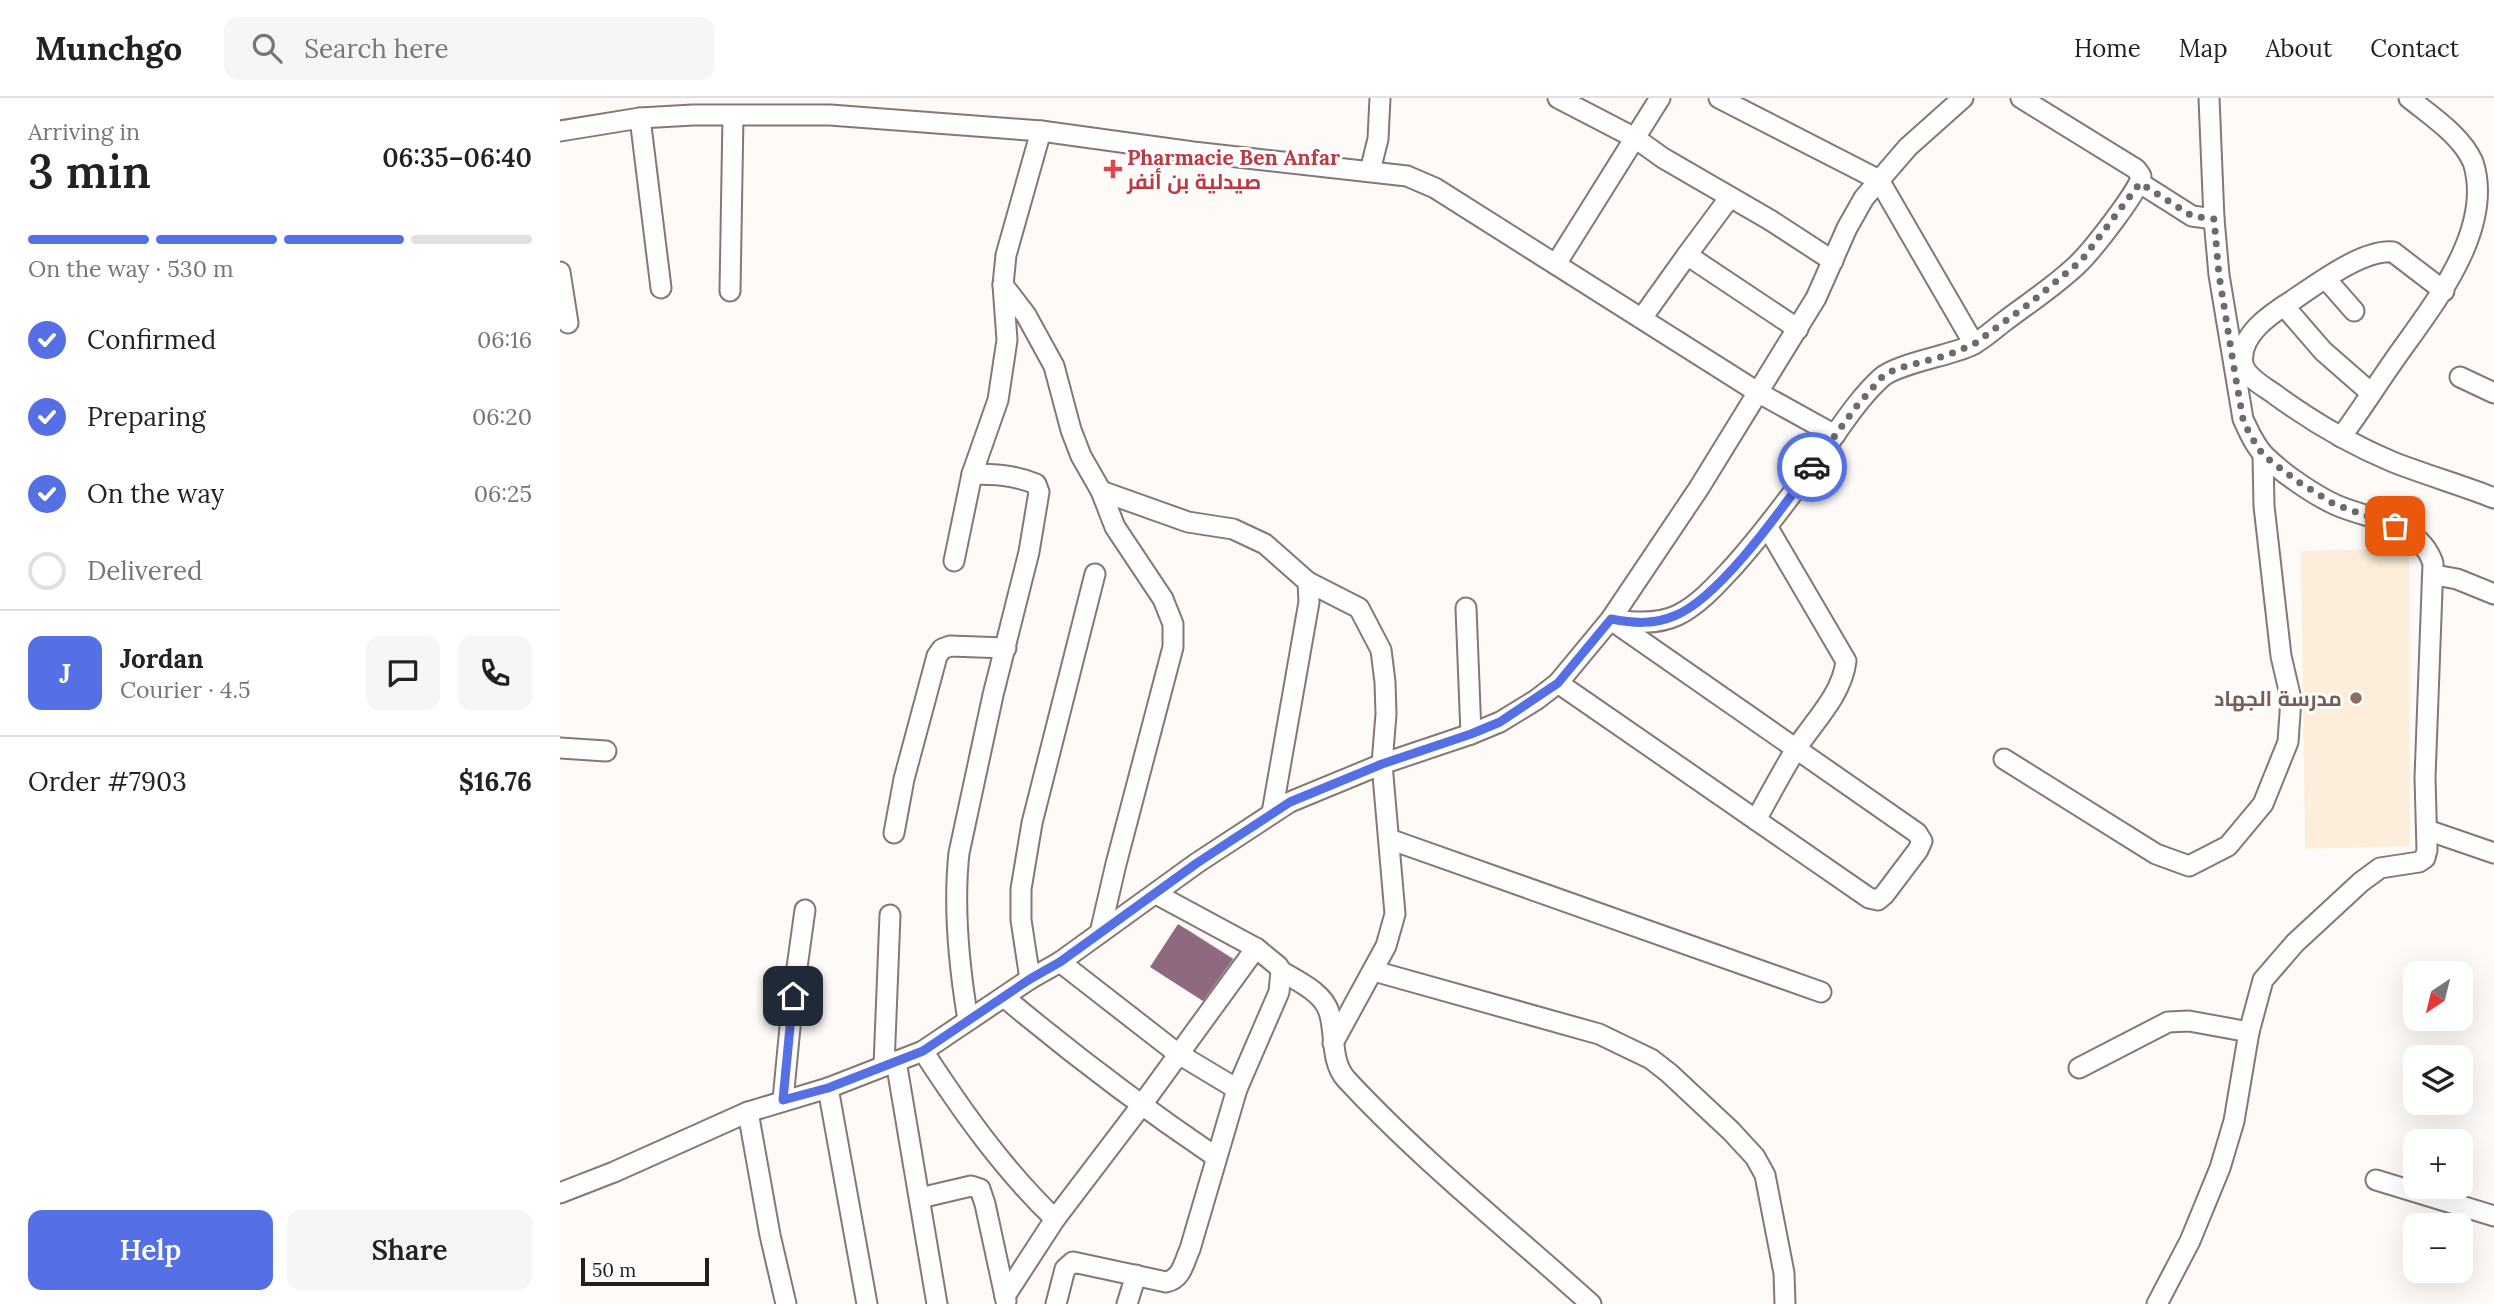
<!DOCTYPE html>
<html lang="en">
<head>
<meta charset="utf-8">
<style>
	body { margin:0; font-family:Lora,Cairo,serif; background:#f6f6f6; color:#222; height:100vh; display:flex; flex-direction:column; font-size:26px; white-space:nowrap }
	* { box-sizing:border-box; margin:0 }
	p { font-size:23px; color:#767676 }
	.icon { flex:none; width:38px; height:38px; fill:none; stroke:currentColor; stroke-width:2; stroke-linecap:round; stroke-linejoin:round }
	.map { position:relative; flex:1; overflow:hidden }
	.details { display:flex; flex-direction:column; background:#fff; width:560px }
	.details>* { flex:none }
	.needle { width:46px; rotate:215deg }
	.controls { position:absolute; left:1843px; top:863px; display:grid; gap:14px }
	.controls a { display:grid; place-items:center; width:70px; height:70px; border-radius:14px; background:#fff; box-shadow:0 7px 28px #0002; font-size:35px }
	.scale { position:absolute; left:21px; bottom:18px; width:128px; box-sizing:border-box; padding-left:7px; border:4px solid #231d1b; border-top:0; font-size:19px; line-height:24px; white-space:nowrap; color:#231d1b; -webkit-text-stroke:5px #fff; paint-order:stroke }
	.pin { position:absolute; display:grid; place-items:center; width:60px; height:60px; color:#fff; margin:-30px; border-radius:14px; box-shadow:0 4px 10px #0006 }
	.courier { position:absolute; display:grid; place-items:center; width:70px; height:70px; margin:-35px; border:5px solid #556fe5; border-radius:50%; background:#fff; color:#222; box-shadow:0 2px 9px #0007 }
	.overview em { font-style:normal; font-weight:600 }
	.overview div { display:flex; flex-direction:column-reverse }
	.overview { display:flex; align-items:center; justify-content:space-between; height:119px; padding:0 28px }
	h1 { font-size:46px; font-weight:600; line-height:52px }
	.bar { display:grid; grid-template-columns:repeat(4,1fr); gap:10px 7px; align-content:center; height:84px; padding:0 28px }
	.bar i { height:9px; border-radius:5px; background:#e0e0e0 }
	.bar .on { background:#556fe5 }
	.bar p { grid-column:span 4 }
	.line { display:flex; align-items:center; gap:18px; padding:0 28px; border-top:2px solid #e0e0e0 }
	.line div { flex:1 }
	.round { display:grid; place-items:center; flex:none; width:74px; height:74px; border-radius:14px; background:#f6f6f6 }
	ol { padding:0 28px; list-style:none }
	li { display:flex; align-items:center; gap:21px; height:77px }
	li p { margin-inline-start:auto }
	li .icon { padding:7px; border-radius:50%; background:#556fe5; color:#fff; stroke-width:4 }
	li:last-child { color:#767676 }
	li i { width:38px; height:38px; border:4px solid #e0e0e0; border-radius:50% }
	.cta { display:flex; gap:14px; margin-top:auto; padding:14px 28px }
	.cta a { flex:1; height:80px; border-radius:14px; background:#556fe5; color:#fff; font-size:28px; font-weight:600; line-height:80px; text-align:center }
	.cta a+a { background:#f6f6f6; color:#222 }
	header { display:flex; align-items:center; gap:42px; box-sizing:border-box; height:98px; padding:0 35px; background:#fff; border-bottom:2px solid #e0e0e0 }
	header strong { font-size:33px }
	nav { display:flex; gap:38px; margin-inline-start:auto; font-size:24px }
	.search { width:490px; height:63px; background:#f6f6f6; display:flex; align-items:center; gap:18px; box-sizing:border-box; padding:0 24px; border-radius:14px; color:#767676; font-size:26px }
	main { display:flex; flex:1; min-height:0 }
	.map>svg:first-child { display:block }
	.education { fill:#fdeedb }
	.building { fill:#8f697f; filter:url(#shadow) }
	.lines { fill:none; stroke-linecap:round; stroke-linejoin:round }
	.street-casing { stroke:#857872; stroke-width:23 }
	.street { stroke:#fff; stroke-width:19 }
	.done { stroke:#6f6a68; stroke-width:7; stroke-dasharray:0 12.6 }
	.route { stroke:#556fe5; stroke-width:9 }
	.health-dot { fill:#e0444e; stroke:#fff; stroke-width:2.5 }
	.education-dot { fill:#8d6e63; stroke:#fff; stroke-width:2.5 }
	.labels { text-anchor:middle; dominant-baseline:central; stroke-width:6; stroke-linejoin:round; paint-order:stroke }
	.health-label { font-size:21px; font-weight:bold; fill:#be3a42; stroke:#fff; text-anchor:start }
	.education-label { font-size:21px; font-weight:bold; fill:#785e54; stroke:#fff; text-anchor:end }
</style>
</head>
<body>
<header>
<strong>Munchgo</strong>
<div class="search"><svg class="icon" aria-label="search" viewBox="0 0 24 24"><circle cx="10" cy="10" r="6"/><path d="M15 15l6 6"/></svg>Search here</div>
<nav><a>Home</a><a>Map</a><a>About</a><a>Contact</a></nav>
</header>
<main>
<section class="details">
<div class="overview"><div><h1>3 min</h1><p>Arriving in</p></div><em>06:35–06:40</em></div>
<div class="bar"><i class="on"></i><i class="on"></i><i class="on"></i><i></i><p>On the way · 530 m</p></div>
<ol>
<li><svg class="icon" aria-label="check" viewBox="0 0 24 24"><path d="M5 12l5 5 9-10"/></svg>Confirmed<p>06:16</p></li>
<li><svg class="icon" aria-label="check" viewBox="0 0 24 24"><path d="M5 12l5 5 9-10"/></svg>Preparing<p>06:20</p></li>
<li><svg class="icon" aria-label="check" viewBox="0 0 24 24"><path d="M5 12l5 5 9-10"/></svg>On the way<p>06:25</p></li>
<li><i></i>Delivered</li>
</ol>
<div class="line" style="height:126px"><b class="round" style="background:#556fe5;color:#fff">J</b><div><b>Jordan</b><p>Courier · 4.5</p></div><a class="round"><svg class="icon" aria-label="chat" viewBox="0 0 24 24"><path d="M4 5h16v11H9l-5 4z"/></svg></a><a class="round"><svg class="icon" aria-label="phone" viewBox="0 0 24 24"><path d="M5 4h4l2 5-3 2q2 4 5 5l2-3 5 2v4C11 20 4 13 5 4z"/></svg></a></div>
<div class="line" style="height:91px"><div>Order #7903</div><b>$16.76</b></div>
<div class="cta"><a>Help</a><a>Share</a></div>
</section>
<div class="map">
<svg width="1934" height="1206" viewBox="0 0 1934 1206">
	<defs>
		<filter id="shadow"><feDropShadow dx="8" dy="4.5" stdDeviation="0" flood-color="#0004"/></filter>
	</defs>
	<rect width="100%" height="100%" fill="#fdfaf8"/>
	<path class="education" d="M1849,450L1850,748L1745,751L1741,453Z"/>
	<path class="building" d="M618,826L673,861L643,903L590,869Z"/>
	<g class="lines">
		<g class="street-casing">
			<g id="street">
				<path d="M998,0L1075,40L1103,60L1210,122L1273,163"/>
				<path d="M1159,0L1319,82L1414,246"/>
				<path d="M80,20L101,190"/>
				<path d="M0,33L80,20L133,17H270L481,33L633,54L847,78L875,90L1199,295L1275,337"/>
				<path d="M810,73L818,41L820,0"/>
				<path d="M1580,85L1632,118L1654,121"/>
				<path d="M1127,157L1170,99"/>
				<path d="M996,166L1100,0"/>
				<path d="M0,174L8,225"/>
				<path d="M1766,181L1794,213"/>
				<path d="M443,187L466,217L494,268L511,332L521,358L541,393L555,429L603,501L613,526V549L556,766L540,835"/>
				<path d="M170,193L173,18"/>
				<path d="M1884,193L1833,154C1803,151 1757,186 1733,202C1712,215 1678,237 1683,266C1686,279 1703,288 1713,295C1751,323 1790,346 1833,364C1866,377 1901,387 1934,400"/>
				<path d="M1724,208L1763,253L1811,295"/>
				<path d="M1082,220L1127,157L1238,231"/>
				<path d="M1900,279L1934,295"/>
				<path d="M1781,339C1802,311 1821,280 1842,251C1877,202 1934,129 1913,64C1901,37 1871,18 1849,0"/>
				<path d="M541,393L628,424L673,431L705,446L748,484L749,504L712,715"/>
				<path d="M394,463L412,376L438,302L447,242L443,187L446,157L481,33"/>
				<path d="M1875,477L1897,481L1934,496"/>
				<path d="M748,484L799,510L821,552L825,584L826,616L822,666L835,816L826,848L773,945"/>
				<path d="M906,510L911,636"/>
				<path d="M1051,521C1073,525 1097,527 1118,517C1140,506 1158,485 1174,468C1206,432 1234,394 1262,355C1280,330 1298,301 1321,280C1336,266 1388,258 1410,248C1423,242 1434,231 1445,223C1470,204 1498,186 1520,164C1532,152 1580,92 1581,78L1576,71L1461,0"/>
				<path d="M998,585L1309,800L1318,802L1324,797L1358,752L1362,743L1357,735L1054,524"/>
				<path d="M0,650L46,653"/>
				<path d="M1444,661L1596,756L1629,768L1668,748L1703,706L1728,644L1731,601L1721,558L1704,408L1703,357"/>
				<path d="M1196,722C1209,698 1222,674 1236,651C1254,623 1282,597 1286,563L1208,430"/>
				<path d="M1867,732L1934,755"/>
				<path d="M334,735L344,681L377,558L382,551L390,548L446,550"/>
				<path d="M829,741L1261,894"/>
				<path d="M500,864L617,955L677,991"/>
				<path d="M721,873C737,883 763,894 769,914C776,935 770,963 786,981C861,1062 949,1132 1031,1206"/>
				<path d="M814,873L1039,936L1091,961L1109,975L1171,1033L1195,1059L1205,1077L1224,1175L1225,1206"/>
				<path d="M470,881L461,822V791L472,725L535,476"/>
				<path d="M444,899C512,956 582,1009 656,1059"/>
				<path d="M408,922C399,868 393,810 399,755L433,597L469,454L479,394L476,386C455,377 433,376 412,376"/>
				<path d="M363,953C402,1013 443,1071 495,1121"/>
				<path d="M336,963L377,1206"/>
				<path d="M324,968L330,817"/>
				<path d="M1519,970L1608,924L1629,923L1689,934"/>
				<path d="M268,990L307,1206"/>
				<path d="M223,1002L233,898L245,812"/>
				<path d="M188,1014L210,1137L226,1206"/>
				<path d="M1816,1082L1934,1118"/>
				<path d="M0,1095L54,1074L188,1014L268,990L363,953L470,881L500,864L637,765L730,704L822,666L911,636L940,624L976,602L998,585L1051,521L1139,390L1256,200L1287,130L1304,100L1348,49L1403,0"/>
				<path d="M360,1100L411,1088L420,1091L425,1106L446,1203"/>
				<path d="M445,1198L495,1121L581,1008L696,850L596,796"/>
				<path d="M496,1206L505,1171L513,1164L606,1184C622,1181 624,1164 630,1151L677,991L719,894L721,873L718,868L696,850"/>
				<path d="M567,1206L576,1177"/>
				<path d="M1597,1206L1630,1143L1660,1070L1674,1023L1689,934L1703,882L1735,845L1801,784L1820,770L1859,764L1865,760L1867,752L1865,680L1873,465C1859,424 1810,422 1776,407C1754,397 1722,375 1705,358C1695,348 1689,334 1683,321L1659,177L1654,121L1649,0"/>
			</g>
		</g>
		<use href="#street" class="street"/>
	</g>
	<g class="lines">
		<path class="done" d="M1252,369L1296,309L1323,278L1336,271L1388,257L1414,246L1470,205L1521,163L1580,85L1632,118L1654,121L1659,177L1675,276L1683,321L1690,337L1703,357L1737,383L1774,406L1835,428"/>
		<path class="route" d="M233,898L223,1002L268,990L363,953L470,881L500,864L637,765L730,704L822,666L911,636L940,624L998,585L1051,521C1072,525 1093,527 1114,518C1159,501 1223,409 1252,369"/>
	</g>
	<path class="health-dot" d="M549.5 60.5h7v7h7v7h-7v7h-7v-7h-7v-7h7z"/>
	<circle class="education-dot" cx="1796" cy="600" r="7"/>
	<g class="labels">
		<g class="health-label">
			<text x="567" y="59">Pharmacie Ben Anfar<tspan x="567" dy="24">صيدلية بن أنفر</tspan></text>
		</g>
		<g class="education-label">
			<text x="1782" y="600">مدرسة الجهاد</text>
		</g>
	</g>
</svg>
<div class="controls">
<a><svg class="needle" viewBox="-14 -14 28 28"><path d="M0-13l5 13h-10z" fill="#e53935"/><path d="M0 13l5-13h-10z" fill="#767676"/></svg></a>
<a><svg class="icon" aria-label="layers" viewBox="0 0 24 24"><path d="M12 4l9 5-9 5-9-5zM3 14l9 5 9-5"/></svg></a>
<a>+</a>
<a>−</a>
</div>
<div class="scale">50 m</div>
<div class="pin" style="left:1835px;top:428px;background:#ea580c"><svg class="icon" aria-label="bag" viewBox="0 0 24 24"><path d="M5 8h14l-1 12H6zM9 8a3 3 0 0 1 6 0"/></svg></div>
<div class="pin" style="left:233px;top:898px;background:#1f2937"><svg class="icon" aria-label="home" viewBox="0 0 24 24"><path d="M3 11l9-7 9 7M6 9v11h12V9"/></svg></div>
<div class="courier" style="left:1252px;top:369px"><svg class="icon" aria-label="car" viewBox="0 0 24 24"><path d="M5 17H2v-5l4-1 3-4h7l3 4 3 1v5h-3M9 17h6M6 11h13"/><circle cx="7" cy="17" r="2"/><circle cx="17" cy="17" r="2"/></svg></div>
</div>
</main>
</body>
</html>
